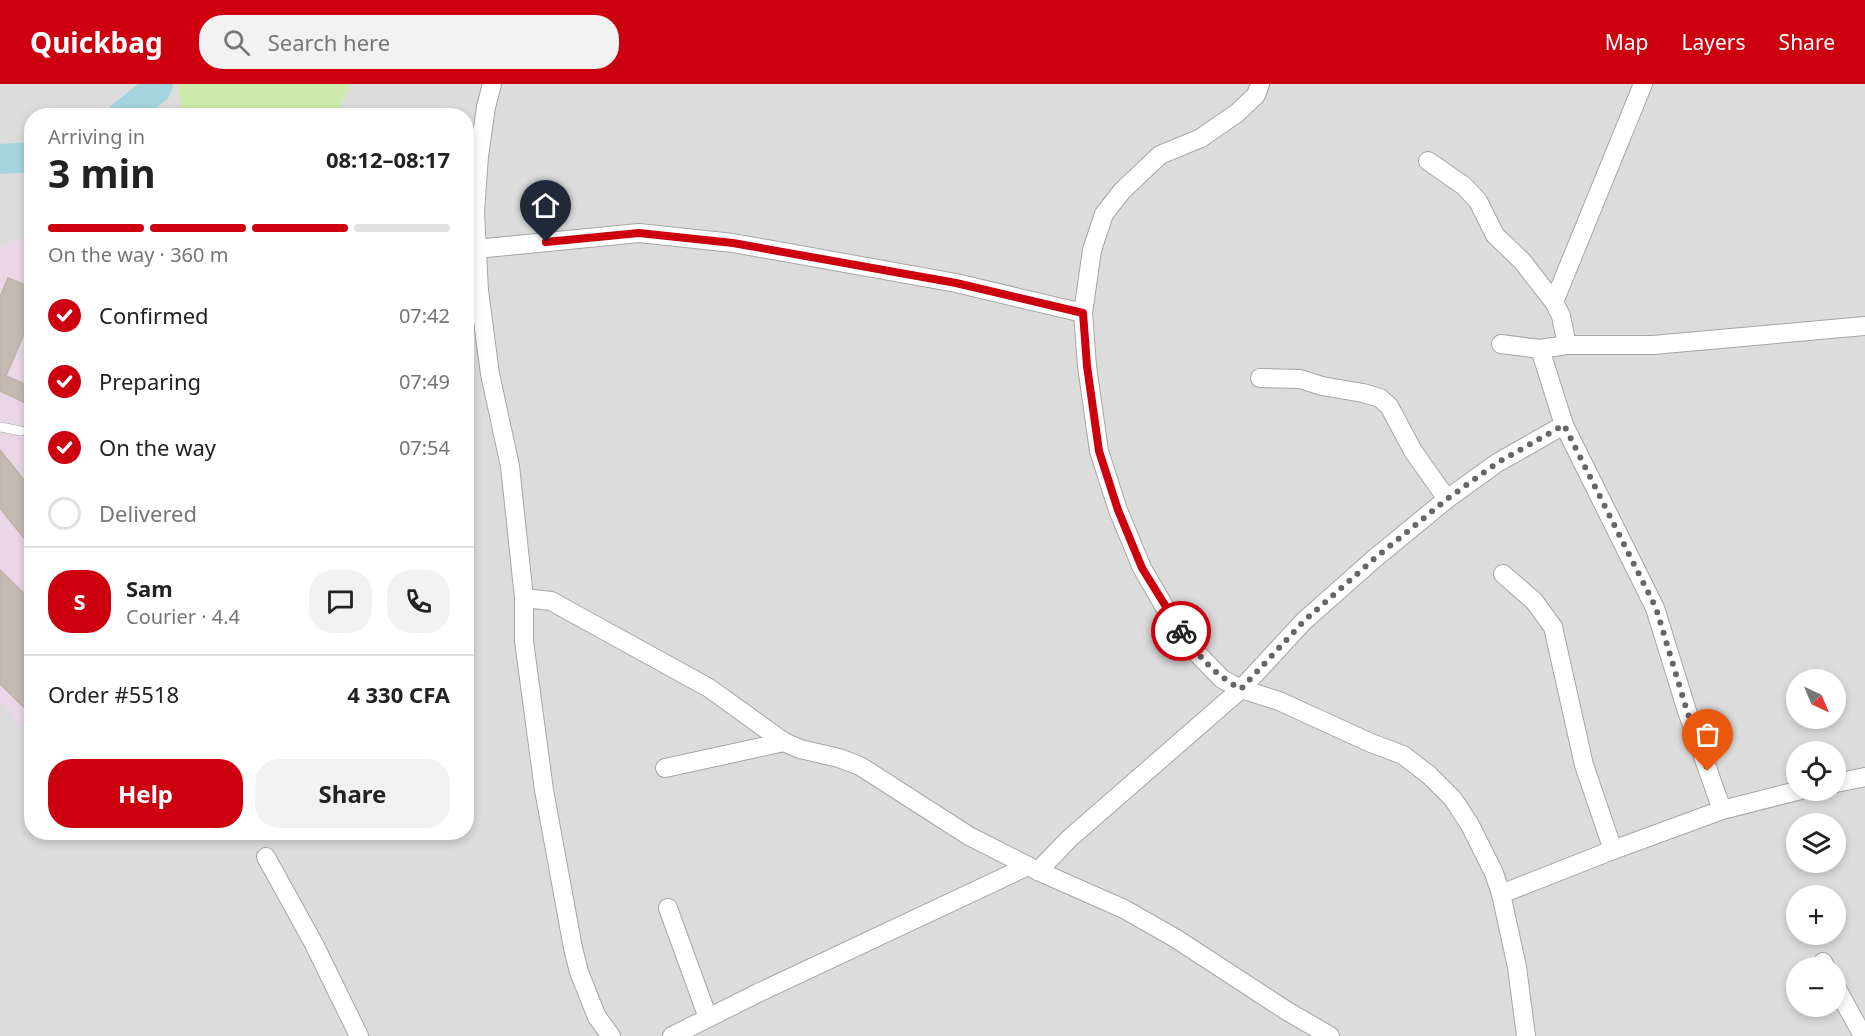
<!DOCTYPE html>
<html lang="en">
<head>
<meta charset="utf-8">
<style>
	body { margin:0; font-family:"Noto Sans",sans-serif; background:#f2f2f2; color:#222; height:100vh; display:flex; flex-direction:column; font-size:22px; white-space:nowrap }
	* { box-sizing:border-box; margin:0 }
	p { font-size:20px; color:#767676 }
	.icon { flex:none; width:33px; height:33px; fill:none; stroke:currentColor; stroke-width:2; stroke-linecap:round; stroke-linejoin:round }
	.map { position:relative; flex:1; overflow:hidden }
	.details { position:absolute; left:24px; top:24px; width:450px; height:732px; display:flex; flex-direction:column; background:#fff; border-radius:24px; box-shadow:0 3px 9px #0003 }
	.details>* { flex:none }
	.needle { width:39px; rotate:136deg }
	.controls { position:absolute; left:1786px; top:585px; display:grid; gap:12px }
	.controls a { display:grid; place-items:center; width:60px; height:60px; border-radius:50%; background:#fff; box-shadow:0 3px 9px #0003; font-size:30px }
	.pin { position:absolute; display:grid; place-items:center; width:51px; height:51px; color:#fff; margin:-62px -26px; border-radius:50% 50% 50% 0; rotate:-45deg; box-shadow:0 0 6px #0007 }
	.pin .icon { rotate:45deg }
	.courier { position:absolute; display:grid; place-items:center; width:60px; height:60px; margin:-30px; border:4px solid #cd000f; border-radius:50%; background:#fff; color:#222; box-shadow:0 2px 8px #0007 }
	.summary em { font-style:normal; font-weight:700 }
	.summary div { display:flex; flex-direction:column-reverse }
	.summary { display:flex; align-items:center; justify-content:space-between; height:102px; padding:0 24px }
	h1 { font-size:39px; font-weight:700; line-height:45px }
	.bar { display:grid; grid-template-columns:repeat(4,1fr); gap:9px 6px; align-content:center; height:72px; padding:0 24px }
	.bar i { height:8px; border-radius:4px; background:#e0e0e0 }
	.bar .active { background:#cd000f }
	.bar p { grid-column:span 4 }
	.line { display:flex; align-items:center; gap:15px; padding:0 24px; border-top:2px solid #e0e0e0 }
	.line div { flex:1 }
	.round { display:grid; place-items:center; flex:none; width:63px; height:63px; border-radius:24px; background:#f2f2f2 }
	ol { padding:0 24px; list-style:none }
	li { display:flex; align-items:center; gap:18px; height:66px }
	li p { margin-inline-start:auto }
	li .icon { padding:6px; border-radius:50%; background:#cd000f; color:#fff; stroke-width:4 }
	li:last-child { color:#767676 }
	li i { width:33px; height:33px; border:3px solid #e0e0e0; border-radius:50% }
	.cta { display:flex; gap:12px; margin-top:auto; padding:12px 24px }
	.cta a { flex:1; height:69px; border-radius:24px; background:#cd000f; color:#fff; font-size:24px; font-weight:700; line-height:69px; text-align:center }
	.cta a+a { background:#f2f2f2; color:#222 }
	header { display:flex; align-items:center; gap:36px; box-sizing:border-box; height:84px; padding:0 30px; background:#cd000f; color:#fff }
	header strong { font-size:28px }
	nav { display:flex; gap:33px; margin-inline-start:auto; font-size:21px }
	.search { width:420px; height:54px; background:#f2f2f2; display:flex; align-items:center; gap:15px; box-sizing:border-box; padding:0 21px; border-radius:24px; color:#767676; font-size:22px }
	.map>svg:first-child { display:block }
	.residential { fill:#dddcdc; fill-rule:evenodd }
	.industrial { fill:#e9d6e7 }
	.grass { fill:#ceeaaa }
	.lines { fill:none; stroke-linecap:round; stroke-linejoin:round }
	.river { stroke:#a4d5de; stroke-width:30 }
	.building { fill:#c4bab4; stroke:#c2b1a7; stroke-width:1.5 }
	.service-casing { stroke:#a6a6a6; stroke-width:10 }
	.minor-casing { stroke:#a6a6a6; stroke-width:20 }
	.service { stroke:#fff; stroke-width:9 }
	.minor { stroke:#fff; stroke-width:18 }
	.done { stroke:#686664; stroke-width:6; stroke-dasharray:0 10.8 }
	.route { stroke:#cd000f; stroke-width:8 }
</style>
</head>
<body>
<header>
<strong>Quickbag</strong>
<div class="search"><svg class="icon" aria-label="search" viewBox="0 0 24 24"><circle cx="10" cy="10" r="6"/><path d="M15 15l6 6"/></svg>Search here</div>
<nav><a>Map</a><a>Layers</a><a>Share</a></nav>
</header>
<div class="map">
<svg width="1865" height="952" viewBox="0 0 1865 952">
	<rect width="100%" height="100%" fill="#f0ebe5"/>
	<path class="residential" d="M0,0H178L183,31L32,32V748H466V32L335,31L351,0H1865V952H0ZM1797,596H1836V634H1797ZM1797,668H1836V706H1797ZM1797,740H1836V778H1797ZM1797,812H1836V850H1797ZM1797,884H1836V922H1797Z"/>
	<path class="industrial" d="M31,150V654L0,618V162Z"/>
	<path class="grass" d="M178,0H351L335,31L183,32Z"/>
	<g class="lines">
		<g class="river">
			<path d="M122,32L156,5L158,0"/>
			<path d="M0,75L32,73"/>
		</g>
	</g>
	<g class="building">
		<path d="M8,194L32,204V231L6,292L32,303V322L0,307V213Z"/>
		<path d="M0,366L32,406V464L0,424Z"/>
		<path d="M0,486L32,517V631L0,600Z"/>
	</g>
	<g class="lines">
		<g class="service-casing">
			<path id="service" d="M0,343L21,347"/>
		</g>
		<g class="minor-casing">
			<g id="minor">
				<path d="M492,0L486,23L479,72L475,128L479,207L490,290L510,382L524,514V557L544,706L573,864L579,888L597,933L611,952"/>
				<path d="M1260,0L1256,11L1237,29L1201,54L1160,71L1122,107L1104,130L1092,166L1083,229L1087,282L1099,367L1118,426L1142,484L1171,534L1193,565L1222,595L1241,605L1279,617L1371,659L1403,671L1429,691L1453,715L1470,741L1494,789L1501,810L1517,883L1526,952"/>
				<path d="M1428,77L1464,102L1478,117L1495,151L1522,177L1554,218L1561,232L1567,261"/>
				<path d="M476,165L639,149L733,159L956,199L1083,229"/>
				<path d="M1554,218L1643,0"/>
				<path d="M1501,260L1540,265L1567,261H1653L1865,242"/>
				<path d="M1540,265L1564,341L1655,524L1687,627L1722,726"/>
				<path d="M1260,294L1300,295L1322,302L1363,309L1380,314L1389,322L1413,367L1447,415"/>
				<path d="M1503,490L1534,517L1553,543L1584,681L1613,766"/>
				<path d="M524,514L551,517L709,604L784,658L800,665L839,674L860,682L969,752L1038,787L1124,825L1175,854L1287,927L1330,952"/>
				<path d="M665,684L784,658"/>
				<path d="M1836,699L1865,693"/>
				<path d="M266,773L314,860L359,952"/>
				<path d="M1038,787L1070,754L1241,605L1304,537L1374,475L1447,415L1497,379L1564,341"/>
				<path d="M1501,810L1613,766L1722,726L1801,706"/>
				<path d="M668,824L708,934"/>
				<path d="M1823,878L1826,884"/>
				<path d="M1836,903L1863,952"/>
				<path d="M672,952L758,909L1028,782"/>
			</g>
		</g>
		<use href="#service" class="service"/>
		<use href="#minor" class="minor"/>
	</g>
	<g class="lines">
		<path class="done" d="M1181,547C1198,572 1215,591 1241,605L1304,537L1374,475L1447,415L1497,379L1564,341L1656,524L1687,627L1708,687"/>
		<path class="route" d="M546,158L639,149L733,159L956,199L1083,229L1087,282L1099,367L1118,426L1142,484L1181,547"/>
	</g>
</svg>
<div class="controls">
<a><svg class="needle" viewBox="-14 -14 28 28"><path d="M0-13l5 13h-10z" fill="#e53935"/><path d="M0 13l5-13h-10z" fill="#767676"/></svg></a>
<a><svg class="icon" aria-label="locate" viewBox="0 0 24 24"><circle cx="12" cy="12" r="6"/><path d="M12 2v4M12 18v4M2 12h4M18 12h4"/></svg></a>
<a><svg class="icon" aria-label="layers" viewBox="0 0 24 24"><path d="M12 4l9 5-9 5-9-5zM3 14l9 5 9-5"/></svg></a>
<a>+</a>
<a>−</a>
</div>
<div class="pin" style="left:1708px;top:687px;background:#ea580c"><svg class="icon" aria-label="bag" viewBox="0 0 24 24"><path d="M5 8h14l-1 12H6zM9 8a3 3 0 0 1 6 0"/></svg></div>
<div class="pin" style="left:546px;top:158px;background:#1f2937"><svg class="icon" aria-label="home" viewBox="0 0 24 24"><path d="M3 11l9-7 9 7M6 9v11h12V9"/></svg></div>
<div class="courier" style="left:1181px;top:547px"><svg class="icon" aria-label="bike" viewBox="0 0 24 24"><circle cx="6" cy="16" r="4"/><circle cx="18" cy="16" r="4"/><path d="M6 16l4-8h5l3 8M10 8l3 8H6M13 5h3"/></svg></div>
<section class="details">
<div class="summary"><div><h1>3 min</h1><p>Arriving in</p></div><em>08:12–08:17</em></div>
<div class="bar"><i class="active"></i><i class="active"></i><i class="active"></i><i></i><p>On the way · 360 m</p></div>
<ol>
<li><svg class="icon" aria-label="check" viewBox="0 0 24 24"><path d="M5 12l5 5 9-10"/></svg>Confirmed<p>07:42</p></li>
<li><svg class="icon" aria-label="check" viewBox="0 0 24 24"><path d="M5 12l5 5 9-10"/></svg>Preparing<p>07:49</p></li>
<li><svg class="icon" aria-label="check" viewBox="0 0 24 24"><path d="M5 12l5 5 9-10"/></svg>On the way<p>07:54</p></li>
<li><i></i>Delivered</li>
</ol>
<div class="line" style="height:108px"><b class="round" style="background:#cd000f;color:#fff">S</b><div><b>Sam</b><p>Courier · 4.4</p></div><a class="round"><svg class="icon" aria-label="chat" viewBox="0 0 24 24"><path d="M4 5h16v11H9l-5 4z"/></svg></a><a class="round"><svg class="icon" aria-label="phone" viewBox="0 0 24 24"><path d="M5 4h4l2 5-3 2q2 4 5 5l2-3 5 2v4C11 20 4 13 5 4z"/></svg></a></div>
<div class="line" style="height:78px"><div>Order #5518</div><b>4 330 CFA</b></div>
<div class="cta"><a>Help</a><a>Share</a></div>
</section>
</div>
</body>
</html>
